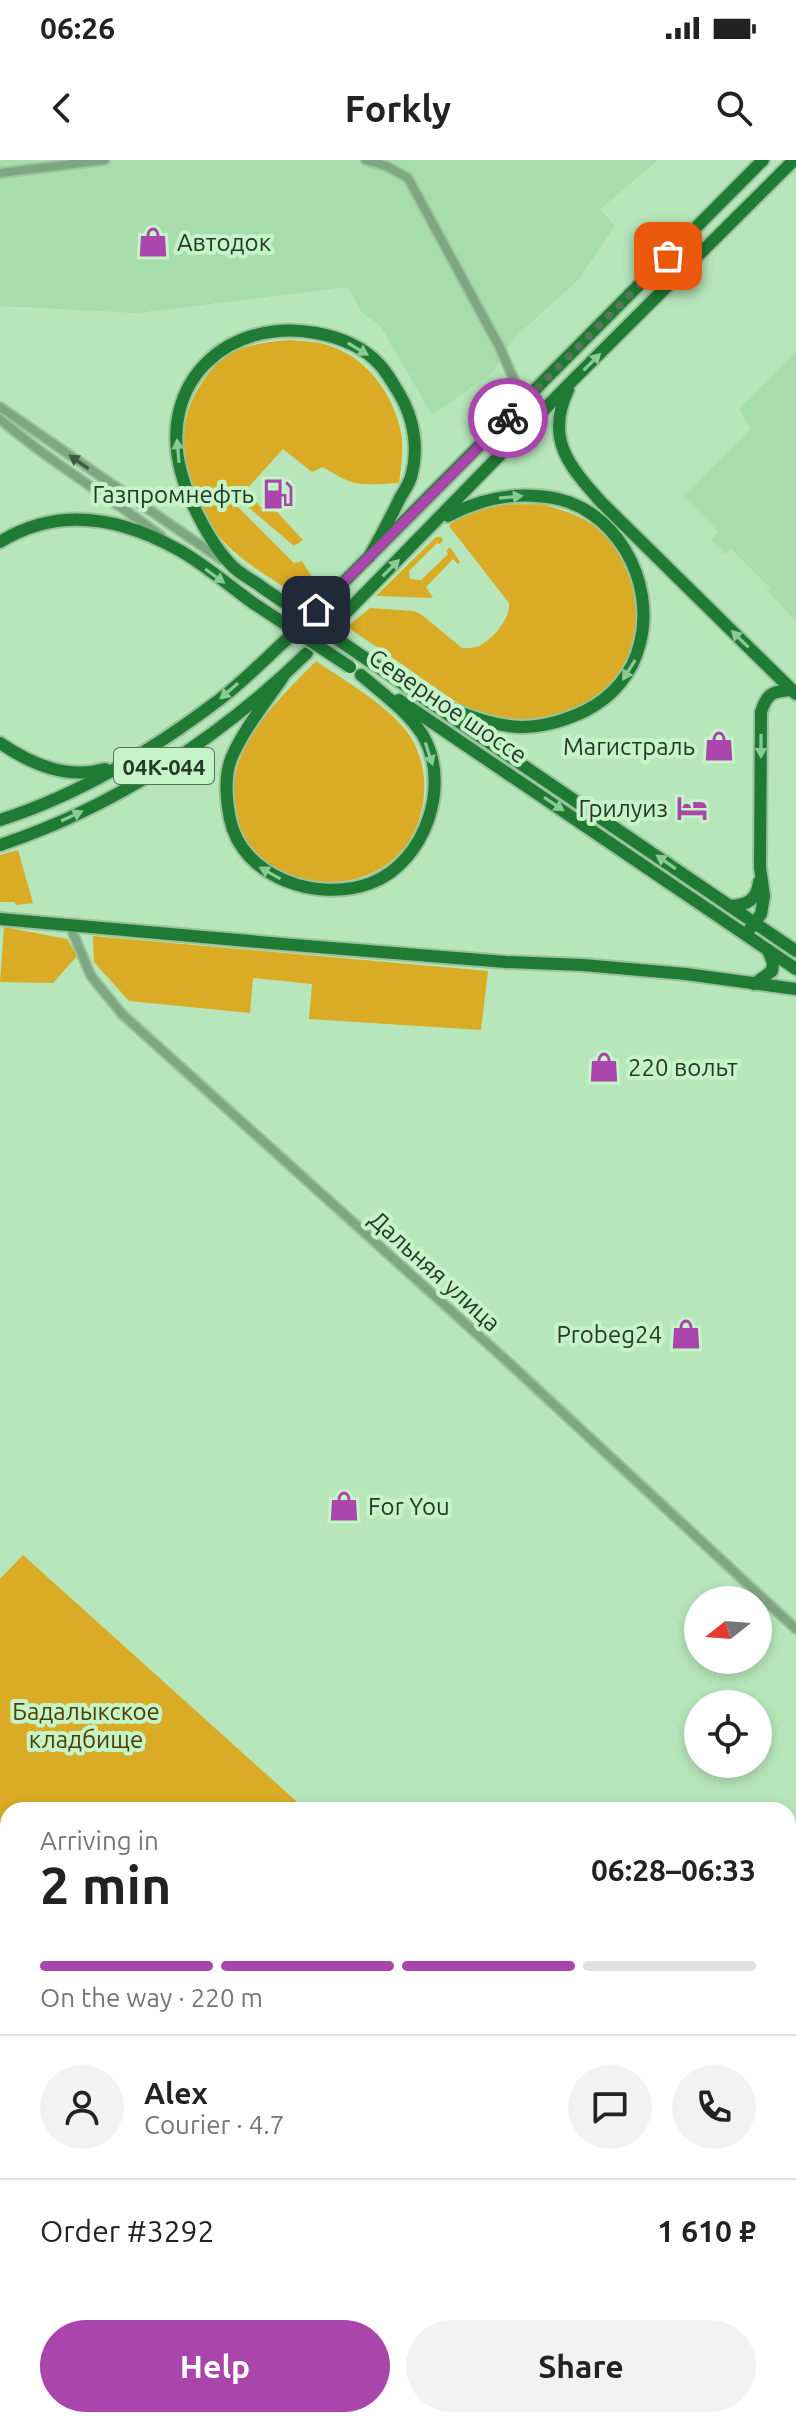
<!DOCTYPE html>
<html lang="en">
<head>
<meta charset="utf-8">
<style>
	body { margin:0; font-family:Ubuntu,sans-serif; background:#f2f2f2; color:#222; height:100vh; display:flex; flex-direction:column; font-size:30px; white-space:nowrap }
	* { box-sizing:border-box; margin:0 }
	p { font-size:26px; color:#767676 }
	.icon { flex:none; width:44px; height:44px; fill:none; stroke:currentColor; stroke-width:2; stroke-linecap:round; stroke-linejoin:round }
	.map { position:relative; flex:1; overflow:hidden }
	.sheet { position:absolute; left:0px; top:1642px; width:796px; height:626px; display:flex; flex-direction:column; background:#fff; border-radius:24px 24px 0 0; box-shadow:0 4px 12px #0003 }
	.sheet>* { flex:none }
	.needle { width:52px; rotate:253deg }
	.fabs { position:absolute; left:684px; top:1426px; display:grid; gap:16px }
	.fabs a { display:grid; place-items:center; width:88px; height:88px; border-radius:50%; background:#fff; box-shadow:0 4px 12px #0003; font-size:40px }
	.pin { position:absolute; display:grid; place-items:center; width:68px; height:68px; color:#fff; margin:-34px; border-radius:16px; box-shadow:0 4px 12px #0006 }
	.courier { position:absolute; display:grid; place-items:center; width:80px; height:80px; margin:-40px; border:6px solid #a945ab; border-radius:50%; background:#fff; color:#222; box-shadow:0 2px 10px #0007 }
	.headline em { font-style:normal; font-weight:600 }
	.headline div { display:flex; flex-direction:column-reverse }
	.headline { display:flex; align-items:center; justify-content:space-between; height:136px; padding:0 40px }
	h1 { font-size:52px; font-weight:600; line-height:60px }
	.bar { display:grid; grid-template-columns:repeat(4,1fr); gap:12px 8px; align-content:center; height:96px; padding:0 40px }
	.bar i { height:10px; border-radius:6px; background:#e0e0e0 }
	.bar .selected { background:#a945ab }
	.bar p { grid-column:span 4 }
	.line { display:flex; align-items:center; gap:20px; padding:0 40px; border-top:2px solid #e0e0e0 }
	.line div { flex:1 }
	.round { display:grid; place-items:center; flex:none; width:84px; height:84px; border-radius:42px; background:#f2f2f2 }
	.action { display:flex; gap:16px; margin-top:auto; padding:16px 40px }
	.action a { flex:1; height:92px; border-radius:48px; background:#a945ab; color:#fff; font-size:32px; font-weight:600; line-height:92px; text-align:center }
	.action a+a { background:#f2f2f2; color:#222 }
	.status { display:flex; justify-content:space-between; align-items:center; height:56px; padding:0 40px; background:#fff; direction:ltr }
	.status svg { height:22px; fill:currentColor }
	header { display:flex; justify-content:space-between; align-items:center; height:104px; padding:0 40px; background:#fff; font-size:36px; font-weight:600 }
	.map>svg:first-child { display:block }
	.built { fill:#a7dcac }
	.green { fill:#daab24 }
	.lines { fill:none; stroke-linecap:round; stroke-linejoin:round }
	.street-casing { stroke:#9ac39d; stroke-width:12 }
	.primary-casing { stroke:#9ac39d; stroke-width:16 }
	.street { stroke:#7da781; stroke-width:8 }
	.primary { stroke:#1f7b34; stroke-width:12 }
	.primary-bridge-casing { stroke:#9ac39d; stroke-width:16; stroke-linecap:butt }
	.primary-bridge { stroke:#1f7b34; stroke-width:12 }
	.oneway { fill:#8aca94 }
	.oneway2 { fill:#405942 }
	.done { stroke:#59755b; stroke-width:8; stroke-dasharray:0 14.4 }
	.route { stroke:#a945ab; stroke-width:10 }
	.labels { text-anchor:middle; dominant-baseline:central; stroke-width:8; stroke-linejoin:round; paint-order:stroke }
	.shield { fill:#c4f4c8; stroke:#557057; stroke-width:2 }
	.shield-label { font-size:22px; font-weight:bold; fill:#263827 }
	.poi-label { font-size:24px; fill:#263827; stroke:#c4f4c8; text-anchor:end }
	.street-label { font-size:24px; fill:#263827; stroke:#c4f4c8 }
	.park-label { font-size:24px; fill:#513d00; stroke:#c4f4c8 }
</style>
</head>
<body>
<div class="status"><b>06:26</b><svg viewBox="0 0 49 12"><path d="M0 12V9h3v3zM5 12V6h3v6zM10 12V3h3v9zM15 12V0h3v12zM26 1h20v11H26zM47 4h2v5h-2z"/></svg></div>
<header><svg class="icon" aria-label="back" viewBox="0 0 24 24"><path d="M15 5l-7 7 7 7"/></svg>Forkly<svg class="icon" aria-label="search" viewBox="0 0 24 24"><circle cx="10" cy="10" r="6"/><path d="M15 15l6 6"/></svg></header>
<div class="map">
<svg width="796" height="2267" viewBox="0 0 796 2267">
	<rect width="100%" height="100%" fill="#b7e6bb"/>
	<g class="built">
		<path d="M0,0H658L600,49L615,66L579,119L513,179L492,213L432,255L380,165L362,153L348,127L138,153L0,146Z"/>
		<path d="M796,191V461L767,431L770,428L731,389L725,394L711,380L718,371L683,336L751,269L739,250Z"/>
	</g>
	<g class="green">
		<path d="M287,180C301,181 316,181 330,186C367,198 394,235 401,273C404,289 401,307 399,323C361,325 356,328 323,307L312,312L283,289L234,343L294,403L302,401L317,425L306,441C275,420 237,401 214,370C182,325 170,268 203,221C211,209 220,199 233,192C251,184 268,182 287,180Z"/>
		<path d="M256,340L260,347L277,352L303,380L294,386L247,346L252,341Z"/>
		<path d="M542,344C560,350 578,354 593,365C608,377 623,394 631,412C648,451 633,516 596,538C589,543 581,545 573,549C545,563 515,566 485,556C464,549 445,534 427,522C401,503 374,485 347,467L370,448L414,451L422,455L462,488C468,488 476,488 481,485C494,478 511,457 509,443L449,366C470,341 513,345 542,344Z"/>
		<path d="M436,377H441L443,380L440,384L437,383L409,411L410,419L421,420L448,394L446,391L450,387L460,402L458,404L453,399L426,427L433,438L376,436Z"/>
		<path d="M316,501C345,521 386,544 407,572C424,595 428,625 421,653C390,773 189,725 241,596C255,561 290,528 316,501Z"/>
		<path d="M18,690L33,743L17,745L14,742H0V695Z"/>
		<path d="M4,767L67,779L77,796L53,823L0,822Z"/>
		<path d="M93,776L488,811L481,870L309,859L312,824L253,818L250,853L129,841L94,802Z"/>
		<path d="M23,1395L306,1650H8V2260H788V2070L796,2077V2267H0V1419Z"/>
	</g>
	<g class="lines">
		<g class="street-casing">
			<g id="street">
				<path d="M366,0L386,6L408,18L499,186L524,242"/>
				<path d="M0,13L105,0"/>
				<path d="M0,247L222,400"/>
				<path d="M0,259C50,302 108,336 161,376"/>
				<path d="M70,766L91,816L122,854L508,1202L796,1469"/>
			</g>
		</g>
		<g class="primary-casing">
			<g id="primary">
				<path d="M568,230C545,279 569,306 601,342L796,534"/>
				<path d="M0,382C58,346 119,357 177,389C203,403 228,425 253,443"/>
				<path d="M263,428C255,422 246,417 238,411C214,392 189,342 181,312C157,222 228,157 316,173C339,177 364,187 380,205C388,214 394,225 400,235C414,259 419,289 411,317C409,324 404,331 400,338C390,359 380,378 369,397"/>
				<path d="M316,450L763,0"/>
				<path d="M336,463L572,221L794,0"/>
				<path d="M359,494L796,791"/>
				<path d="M283,517C266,542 243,570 231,599C224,618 226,639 230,659C242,718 318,743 371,723C426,702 452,623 422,574C407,551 382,533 361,515"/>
				<path d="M399,540L796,809"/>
				<path d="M428,541C459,551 488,566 521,567C543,567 566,560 585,551C613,537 633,513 640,483C656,421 615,345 547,337C513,332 478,340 448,356"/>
				<path d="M0,583C31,604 67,620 105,609"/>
				<path d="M0,660C79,635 153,590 219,540C243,522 265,499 287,479"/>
				<path d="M0,685C115,647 221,577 307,493"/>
				<path d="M730,746C747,745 757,740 759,722"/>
				<path d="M0,759L294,785L506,802L583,805L686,814L796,829"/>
				<path d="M750,769L761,754L764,736L760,707L761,552C767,533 773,531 792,530"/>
				<path d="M754,824L772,811L773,803L768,790"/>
			</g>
		</g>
		<use href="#street" class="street"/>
		<use href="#primary" class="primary"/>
		<g class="primary-bridge-casing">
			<g id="primary-bridge">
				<path d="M263,428L359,494"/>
				<path d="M253,443L350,507"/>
			</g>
		</g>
		<use href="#primary-bridge" class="primary-bridge"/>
	</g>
	<defs><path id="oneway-solid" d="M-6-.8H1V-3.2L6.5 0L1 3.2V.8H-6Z" transform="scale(2)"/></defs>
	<g class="oneway">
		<use href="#oneway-solid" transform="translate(358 189) rotate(31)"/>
		<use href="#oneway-solid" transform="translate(592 202) rotate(-45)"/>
		<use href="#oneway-solid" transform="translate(178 291) rotate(-95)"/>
		<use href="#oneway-solid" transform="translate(511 337) rotate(-5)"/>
		<use href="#oneway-solid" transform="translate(391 408) rotate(-45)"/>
		<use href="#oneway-solid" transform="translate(215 416) rotate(36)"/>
		<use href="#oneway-solid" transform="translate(740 479) rotate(-135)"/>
		<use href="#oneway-solid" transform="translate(629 510) rotate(122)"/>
		<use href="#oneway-solid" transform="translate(229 531) rotate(139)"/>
		<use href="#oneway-solid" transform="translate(761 586) rotate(90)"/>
		<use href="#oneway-solid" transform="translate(429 594) rotate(72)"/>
		<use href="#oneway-solid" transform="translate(554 644) rotate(34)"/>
		<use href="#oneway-solid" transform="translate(72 656) rotate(-25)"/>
		<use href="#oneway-solid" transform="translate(666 702) rotate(-145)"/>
		<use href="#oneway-solid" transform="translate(270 713) rotate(-151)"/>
	</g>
	<use class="oneway2" href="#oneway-solid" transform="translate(79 302) rotate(-145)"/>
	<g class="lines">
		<path class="done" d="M508,258L668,96"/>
		<path class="route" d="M316,450L508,258"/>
	</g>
	<defs>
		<g id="shop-bare" transform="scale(2.4)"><path d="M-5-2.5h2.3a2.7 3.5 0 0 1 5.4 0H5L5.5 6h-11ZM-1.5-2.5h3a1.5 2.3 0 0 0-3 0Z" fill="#a945ab" stroke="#c4f4c8" stroke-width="2.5" paint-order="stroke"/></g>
		<g id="fuel-bare" transform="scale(2.4)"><path d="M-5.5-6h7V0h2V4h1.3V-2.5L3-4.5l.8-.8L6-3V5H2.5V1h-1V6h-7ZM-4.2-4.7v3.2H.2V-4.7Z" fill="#a945ab" stroke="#c4f4c8" stroke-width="2.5" paint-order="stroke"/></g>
		<g id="hotel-bare" transform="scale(2.4)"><path d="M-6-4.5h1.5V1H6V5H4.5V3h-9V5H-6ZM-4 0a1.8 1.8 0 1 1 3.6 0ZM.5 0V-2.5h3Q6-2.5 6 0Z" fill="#a945ab" stroke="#c4f4c8" stroke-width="2.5" paint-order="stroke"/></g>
	</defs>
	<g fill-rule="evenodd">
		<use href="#shop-bare" x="153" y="82"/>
		<use href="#fuel-bare" x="278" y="334"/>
		<use href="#shop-bare" x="719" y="586"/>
		<use href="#hotel-bare" x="692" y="648"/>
		<use href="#shop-bare" x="604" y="907"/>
		<use href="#shop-bare" x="686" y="1174"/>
		<use href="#shop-bare" x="344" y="1346"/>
	</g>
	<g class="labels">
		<rect class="shield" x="114" y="588" width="100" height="36" rx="6"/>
		<g class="shield-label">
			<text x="164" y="606">04К-044</text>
		</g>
		<g class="poi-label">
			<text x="177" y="82" text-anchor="start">Автодок</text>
			<text x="254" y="334">Газпромнефть</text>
			<text x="695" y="586">Магистраль</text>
			<text x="668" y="648">Грилуиз</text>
			<text x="628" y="907" text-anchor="start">220 вольт</text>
			<text x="662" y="1174">Probeg24</text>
			<text x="368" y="1346" text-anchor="start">For You</text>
		</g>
		<g class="street-label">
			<text transform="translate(448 546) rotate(34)">Северное шоссе</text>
			<text transform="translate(435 1111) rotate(42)">Дальняя улица</text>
		</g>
		<g class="park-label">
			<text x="86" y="1551">Бадалыкское<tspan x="86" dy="28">кладбище</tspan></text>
		</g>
	</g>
</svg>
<div class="fabs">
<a><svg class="needle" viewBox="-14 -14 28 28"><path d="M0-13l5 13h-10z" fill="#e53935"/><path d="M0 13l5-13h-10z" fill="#767676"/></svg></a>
<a><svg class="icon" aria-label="locate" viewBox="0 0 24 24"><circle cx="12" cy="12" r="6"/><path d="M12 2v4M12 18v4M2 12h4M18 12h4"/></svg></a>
</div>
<div class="pin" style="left:668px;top:96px;background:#ea580c"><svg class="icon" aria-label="bag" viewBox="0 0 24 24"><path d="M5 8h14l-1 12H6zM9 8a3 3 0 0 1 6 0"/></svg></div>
<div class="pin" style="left:316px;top:450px;background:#1f2937"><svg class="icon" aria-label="home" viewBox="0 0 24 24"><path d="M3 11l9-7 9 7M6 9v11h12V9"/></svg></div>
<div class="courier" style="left:508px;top:258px"><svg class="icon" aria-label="bike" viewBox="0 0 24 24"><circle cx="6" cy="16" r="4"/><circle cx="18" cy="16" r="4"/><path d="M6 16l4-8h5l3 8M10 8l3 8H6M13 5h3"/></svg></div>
<section class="sheet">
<div class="headline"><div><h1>2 min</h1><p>Arriving in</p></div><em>06:28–06:33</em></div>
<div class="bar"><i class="selected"></i><i class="selected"></i><i class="selected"></i><i></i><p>On the way · 220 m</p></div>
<div class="line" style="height:144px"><a class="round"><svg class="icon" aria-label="person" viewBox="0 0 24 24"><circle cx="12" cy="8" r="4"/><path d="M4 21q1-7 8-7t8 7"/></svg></a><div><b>Alex</b><p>Courier · 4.7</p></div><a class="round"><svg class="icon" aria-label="chat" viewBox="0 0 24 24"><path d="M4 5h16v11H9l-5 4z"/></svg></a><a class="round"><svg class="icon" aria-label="phone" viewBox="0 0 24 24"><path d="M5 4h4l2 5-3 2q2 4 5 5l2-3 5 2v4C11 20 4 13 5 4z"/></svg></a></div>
<div class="line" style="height:104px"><div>Order #3292</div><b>1 610 ₽</b></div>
<div class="action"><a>Help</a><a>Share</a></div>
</section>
</div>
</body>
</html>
